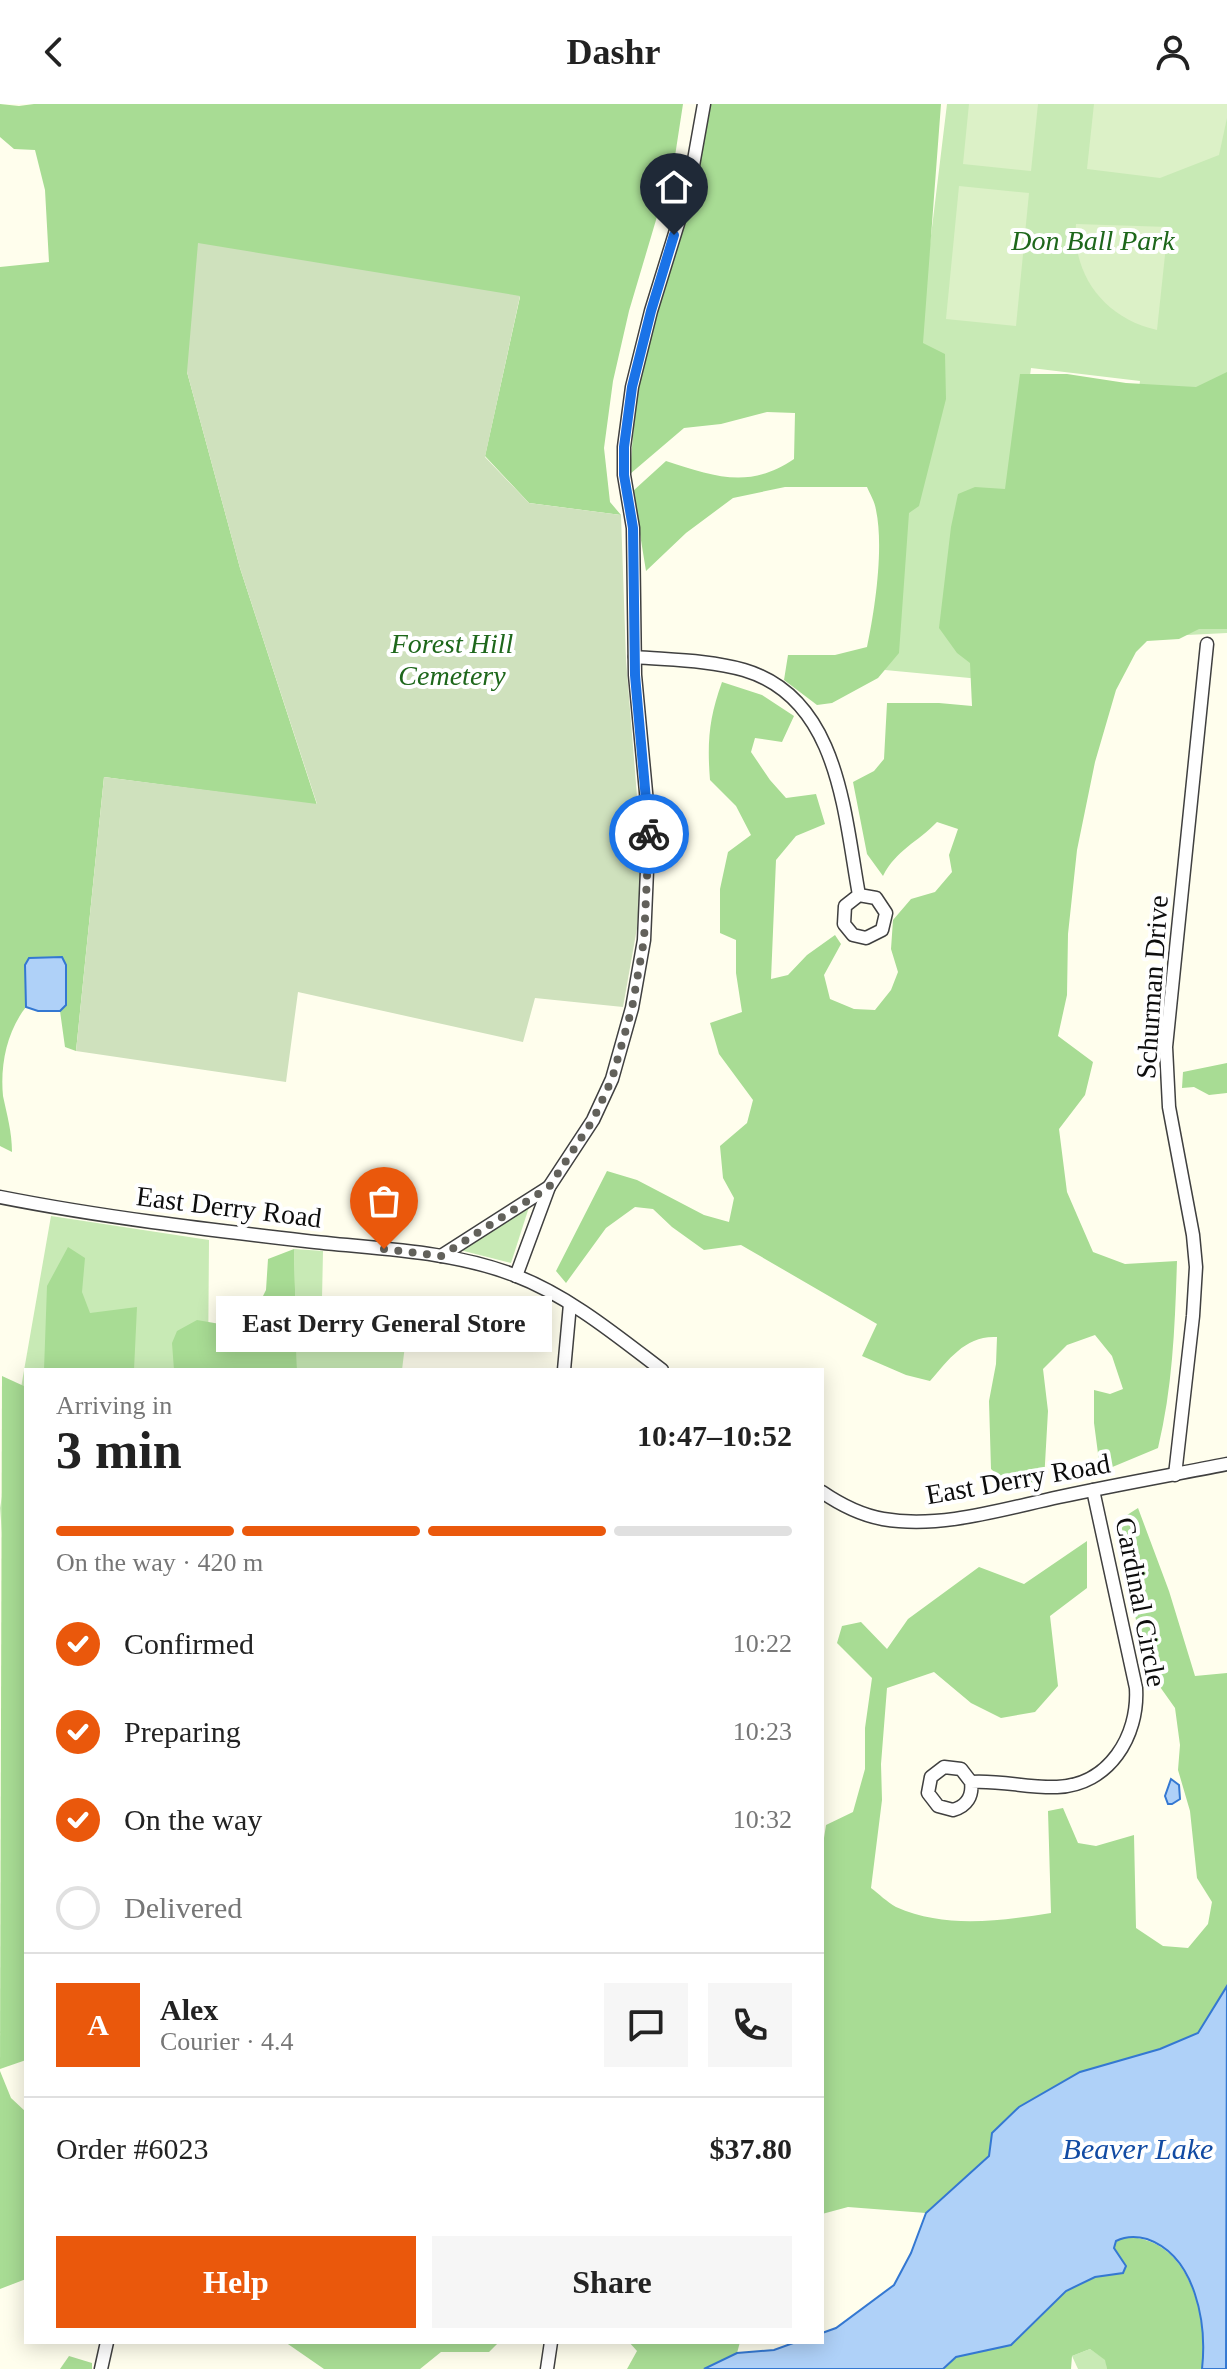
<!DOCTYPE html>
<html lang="en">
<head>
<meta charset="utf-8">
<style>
	body { margin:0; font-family:Georgia,serif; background:#f6f6f6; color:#222; height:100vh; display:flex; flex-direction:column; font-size:30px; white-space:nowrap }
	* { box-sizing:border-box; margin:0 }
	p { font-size:26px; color:#767676 }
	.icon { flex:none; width:44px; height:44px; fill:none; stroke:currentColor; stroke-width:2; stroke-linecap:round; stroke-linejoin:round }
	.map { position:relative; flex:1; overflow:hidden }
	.drawer { position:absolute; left:24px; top:1264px; width:800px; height:976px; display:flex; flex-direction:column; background:#fff; border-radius:0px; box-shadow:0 4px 20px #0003 }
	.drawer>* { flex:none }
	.pin { position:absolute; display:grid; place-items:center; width:68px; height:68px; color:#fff; margin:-82px -34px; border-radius:50% 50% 50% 0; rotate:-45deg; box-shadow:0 0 8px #0007 }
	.pin .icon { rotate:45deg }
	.courier { position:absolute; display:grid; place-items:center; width:80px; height:80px; margin:-40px; border:6px solid #1a73e8; border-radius:50%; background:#fff; color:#222; box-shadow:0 2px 10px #0007 }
	.bubble { position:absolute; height:56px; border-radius:0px; background:#fff; box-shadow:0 4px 20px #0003; font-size:26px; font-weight:600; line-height:56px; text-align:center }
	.headline em { font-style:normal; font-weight:600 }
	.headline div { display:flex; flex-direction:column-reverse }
	.headline { display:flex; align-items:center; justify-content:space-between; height:136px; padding:0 32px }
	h1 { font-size:52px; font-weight:600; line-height:60px }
	.bar { display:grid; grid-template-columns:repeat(4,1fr); gap:12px 8px; align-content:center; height:96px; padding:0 32px }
	.bar i { height:10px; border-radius:6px; background:#e0e0e0 }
	.bar .active { background:#ea580c }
	.bar p { grid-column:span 4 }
	.line { display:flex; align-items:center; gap:20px; padding:0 32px; border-top:2px solid #e0e0e0 }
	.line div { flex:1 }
	.round { display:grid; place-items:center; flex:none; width:84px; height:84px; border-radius:0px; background:#f6f6f6 }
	ol { padding:0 32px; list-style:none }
	li { display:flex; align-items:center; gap:24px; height:88px }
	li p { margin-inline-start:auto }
	li .icon { padding:8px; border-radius:50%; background:#ea580c; color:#fff; stroke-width:4 }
	li:last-child { color:#767676 }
	li i { width:44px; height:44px; border:4px solid #e0e0e0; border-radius:50% }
	.button { display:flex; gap:16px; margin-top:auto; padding:16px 32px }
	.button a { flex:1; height:92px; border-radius:0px; background:#ea580c; color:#fff; font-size:32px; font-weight:600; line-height:92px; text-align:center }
	.button a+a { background:#f6f6f6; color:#222 }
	header { display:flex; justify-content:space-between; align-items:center; height:104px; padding:0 32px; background:#fff; font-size:36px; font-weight:600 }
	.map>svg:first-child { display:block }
	.green { fill:#c8eab5 }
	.forest { fill:#a8dc94 }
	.cemetery { fill:#cfe1bd }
	.pitch { fill:#dcf1c7 }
	.water { fill:#afd1f8; stroke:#3478d2; stroke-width:2 }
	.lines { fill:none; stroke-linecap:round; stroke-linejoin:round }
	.minor-casing { stroke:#404040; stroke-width:15 }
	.minor { stroke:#fff; stroke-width:12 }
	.done { stroke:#62615b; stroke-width:8; stroke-dasharray:0 14.4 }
	.route { stroke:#1a73e8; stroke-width:10 }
	.labels { text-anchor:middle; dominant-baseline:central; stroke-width:8; stroke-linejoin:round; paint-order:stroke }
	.park-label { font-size:28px; font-style:italic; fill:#1e671b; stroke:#fff }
	.street-label { font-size:28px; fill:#0d0d0d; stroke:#fff }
	.water-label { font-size:30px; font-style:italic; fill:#124ba3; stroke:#fff }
</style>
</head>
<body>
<header><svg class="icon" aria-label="back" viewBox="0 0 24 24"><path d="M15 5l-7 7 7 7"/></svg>Dashr<svg class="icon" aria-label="person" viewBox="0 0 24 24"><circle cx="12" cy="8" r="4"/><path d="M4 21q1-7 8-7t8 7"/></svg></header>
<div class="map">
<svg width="1227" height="2265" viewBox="0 0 1227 2265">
	<rect width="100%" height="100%" fill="#fffeed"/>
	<g class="green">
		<path d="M947,0H1227V529L1107,535L1140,277L1031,264L991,576L885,566L914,272Z"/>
		<path d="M531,1097L511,1159L456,1145Z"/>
		<path d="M51,1112L209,1136L208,1266H26V1734L0,1404Z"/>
		<path d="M294,1145L323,1147L322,1195L409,1208L402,1266H297Z"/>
		<path d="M1090,2245L1106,2256L1107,2265H1078L1072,2252Z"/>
	</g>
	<g class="forest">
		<path d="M0,0L19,2L34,0H683L675,52L629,207L613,277L604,344L610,398L621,411L529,399L485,352L520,193L187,268L240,464L317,701L104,673L76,947L65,943L60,907L66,901L25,861L26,903C7,927 0,961 3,992C7,1011 12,1028 12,1048L0,1042V163L49,158L45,86L35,46L14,45L0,33Z"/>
		<path d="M709,0H941L923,239L945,250L946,295L919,402L909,409L899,549L878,574L832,599L817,601L784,576L788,551H835L867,543C875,506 884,443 876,406C875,398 870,390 867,383H785L733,394L686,429L646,467L633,387L666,357C714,372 748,386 794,355L795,309L767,308L721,320L684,324L630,370C633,330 636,289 645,249C664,165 702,86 709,0Z"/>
		<path d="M1227,268V525H1199L1179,535L1147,537L1136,548L1116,586L1095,658L1077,746L1068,830L1067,891L1058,932L1093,958L1085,991L1059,1025L1067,1088L1093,1148L1125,1160L1177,1157C1175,1220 1173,1282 1158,1344L1110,1364L1099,1357L1094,1319V1286L1110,1290L1123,1285L1112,1252L1095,1231L1067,1241L1043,1265L1048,1307L1044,1377L1010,1382L991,1365L989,1297L996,1260L997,1233C966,1231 949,1255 930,1277L906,1271L862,1252L877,1220L741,1141L704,1146L672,1123L653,1105L635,1103L606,1124L566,1179L556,1167L607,1067L637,1076L704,1111L729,1118L734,1094L723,1074L720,1042L747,1019L753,996L719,950L710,919L742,908L736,869V836L720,829V785L728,748L751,731L736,702L710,676C707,638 709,614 722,578L762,591L794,612L782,638L755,634L751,648L770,676L786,694L816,690L825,720L796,732L776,756L771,875L788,871L807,851L835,831L841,840L824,871L830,895L854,905L875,906L891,886L898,868L891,845L893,816L911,795L935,788L952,768L949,751L958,725L937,718C918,738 896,746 883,772L867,750L853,678L874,667L884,655L887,599H939L972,602L970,559L957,549L939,524L951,423L958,390L975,383L1005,385L1020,270H1067L1126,279L1196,283Z"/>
		<path d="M1227,959V989L1209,991L1194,983L1182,984L1183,968Z"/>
		<path d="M68,1143L85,1154L82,1188L90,1209L137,1203L134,1266H44L47,1182Z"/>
		<path d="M294,1145L297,1266H174L172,1239L177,1227L197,1216L220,1220L253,1212L266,1186L268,1155Z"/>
		<path d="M2,1272L26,1283V1956L0,1965Z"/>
		<path d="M1138,1404L1169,1487L1195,1572L1227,1569V1882L1198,1929L1160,1945L989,2044V2052L926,2109L848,2103L822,2110V1747L826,1721L853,1708L865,1665V1624L872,1574L837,1539L842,1522L861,1518L887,1545L908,1515L979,1463L1024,1480L1087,1437V1484L1050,1512L1058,1582L1035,1608L1001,1614L971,1599L934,1568L887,1584L881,1660L882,1696L871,1784C879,1790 887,1798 896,1803C946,1825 999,1817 1051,1809L1048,1707L1063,1704L1078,1739L1096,1742L1134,1731L1136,1824L1163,1842L1188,1844L1208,1820L1212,1798L1197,1774L1190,1707L1178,1666L1180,1641L1175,1604L1153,1573L1136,1516L1116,1418Z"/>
		<path d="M0,1967L11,1994L26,2008V2175L0,2185Z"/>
		<path d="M1125,2133C1190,2133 1208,2212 1202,2265H1107L1105,2256L1090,2245L1072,2252L1071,2265H943L956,2253L1011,2241L1066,2187L1095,2173L1122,2169L1126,2162L1114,2144L1116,2137Z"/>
		<path d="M285,2238H499L489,2248H441L420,2265H324Z"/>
		<path d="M629,2238H740L737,2249L704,2265H627L637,2247Z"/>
		<path d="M69,2252L92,2259V2265H60Z"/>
	</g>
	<path class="cemetery" d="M198,139L520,192L485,353L529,399L621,411L626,556L642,754L637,824L623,903L535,894L523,938L298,888L286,978L76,947L104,673L317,700L240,464L187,268Z"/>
	<g class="pitch">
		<path d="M969,0H1038L1031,67L963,60Z"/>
		<path d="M1094,0H1227V14L1219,51L1160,74L1087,65Z"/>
		<path d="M959,82L1029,89L1016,222L946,215Z"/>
		<path d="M1076,120L1168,123L1157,226C1106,215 1072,172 1076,120Z"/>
	</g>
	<g class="water">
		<path d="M62,853L66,861V901L60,907H38L26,903L25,861L29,854Z"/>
		<path d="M1171,1675L1179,1681L1180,1695L1172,1700H1168L1165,1692Z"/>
		<path d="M1227,1882L1226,2265H1202C1207,2220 1196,2152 1147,2135C1136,2132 1126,2132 1116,2137L1114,2144L1126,2162L1123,2169L1095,2173L1066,2187L1011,2241L956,2253L943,2265H704L737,2249L774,2246L796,2238H822V2229L836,2224L894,2181L911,2149L926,2109L989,2052L992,2029L1019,2003L1080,1968L1160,1945L1198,1929Z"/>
	</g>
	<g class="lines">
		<g class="minor-casing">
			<g id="minor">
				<path d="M635,553C670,556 709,556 744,566C839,594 844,709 859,791L845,802L844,820L853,831L866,834L882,826L886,809L876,794L859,791"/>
				<path d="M0,1093C101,1113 203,1125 306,1137C375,1145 449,1146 514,1171C569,1192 616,1231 662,1266"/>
				<path d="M441,1152L549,1083"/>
				<path d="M516,1172L549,1083L593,1016L612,975L632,904L644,836L649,720L635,571L633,424L624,371V343L632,283L651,207L689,84L704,0"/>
				<path d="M564,1266L570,1200"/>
				<path d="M1175,1371L1193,1212L1196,1163L1193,1131L1169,1003L1166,943L1207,540"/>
				<path d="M822,1388C841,1401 861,1411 883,1415C941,1425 1003,1405 1059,1393C1114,1381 1171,1371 1227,1360"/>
				<path d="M971,1678L961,1665L944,1663L931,1673L928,1689L938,1702L953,1706C967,1702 973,1692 971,1678C1000,1676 1028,1684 1057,1683C1109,1681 1139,1632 1136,1584L1093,1386"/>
				<path d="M101,2265L107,2238"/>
				<path d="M547,2265L551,2238"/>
			</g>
		</g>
		<use href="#minor" class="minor"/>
	</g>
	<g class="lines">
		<path class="done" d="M384,1145L441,1152L549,1083L593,1016L612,975L632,904L644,836L649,730"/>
		<path class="route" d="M649,730L635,571L633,424L624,371V343L632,283L651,207L674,131"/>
	</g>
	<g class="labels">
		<g class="park-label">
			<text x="1093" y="136">Don Ball Park</text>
			<text x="452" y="539">Forest Hill<tspan x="452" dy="32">Cemetery</tspan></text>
		</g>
		<g class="street-label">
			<text transform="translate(1152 883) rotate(-86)">Schurman Drive</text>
			<text transform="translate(229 1103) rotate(7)">East Derry Road</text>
			<text transform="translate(1018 1375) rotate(-10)">East Derry Road</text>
			<text transform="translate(1141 1498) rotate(79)">Cardinal Circle</text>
		</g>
		<g class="water-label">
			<text x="1138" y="2044">Beaver Lake</text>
		</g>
	</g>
</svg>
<div class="pin" style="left:384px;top:1145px;background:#ea580c"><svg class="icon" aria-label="bag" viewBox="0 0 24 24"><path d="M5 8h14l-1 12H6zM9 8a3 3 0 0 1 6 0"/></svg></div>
<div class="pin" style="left:674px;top:131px;background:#1f2937"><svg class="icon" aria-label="home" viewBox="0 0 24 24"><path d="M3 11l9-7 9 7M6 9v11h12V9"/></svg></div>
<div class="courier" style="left:649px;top:730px"><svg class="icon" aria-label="bike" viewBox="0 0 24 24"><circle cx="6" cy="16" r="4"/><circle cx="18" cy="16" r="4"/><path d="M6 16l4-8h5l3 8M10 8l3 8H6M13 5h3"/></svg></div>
<div class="bubble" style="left:216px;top:1192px;width:336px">East Derry General Store</div>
<section class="drawer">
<div class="headline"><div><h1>3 min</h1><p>Arriving in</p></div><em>10:47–10:52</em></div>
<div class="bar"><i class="active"></i><i class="active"></i><i class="active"></i><i></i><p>On the way · 420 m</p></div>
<ol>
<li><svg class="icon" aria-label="check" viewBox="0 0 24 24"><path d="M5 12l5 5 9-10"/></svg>Confirmed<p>10:22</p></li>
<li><svg class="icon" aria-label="check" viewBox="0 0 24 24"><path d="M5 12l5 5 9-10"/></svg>Preparing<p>10:23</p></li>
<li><svg class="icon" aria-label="check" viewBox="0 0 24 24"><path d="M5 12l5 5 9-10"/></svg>On the way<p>10:32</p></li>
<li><i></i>Delivered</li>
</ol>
<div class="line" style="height:144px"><b class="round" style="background:#ea580c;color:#fff">A</b><div><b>Alex</b><p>Courier · 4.4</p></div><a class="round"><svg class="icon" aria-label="chat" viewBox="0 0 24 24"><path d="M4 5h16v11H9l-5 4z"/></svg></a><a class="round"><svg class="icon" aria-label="phone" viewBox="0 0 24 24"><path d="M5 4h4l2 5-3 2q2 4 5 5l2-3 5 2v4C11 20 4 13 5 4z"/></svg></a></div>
<div class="line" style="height:104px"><div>Order #6023</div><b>$37.80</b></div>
<div class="button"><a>Help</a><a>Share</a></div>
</section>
</div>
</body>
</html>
